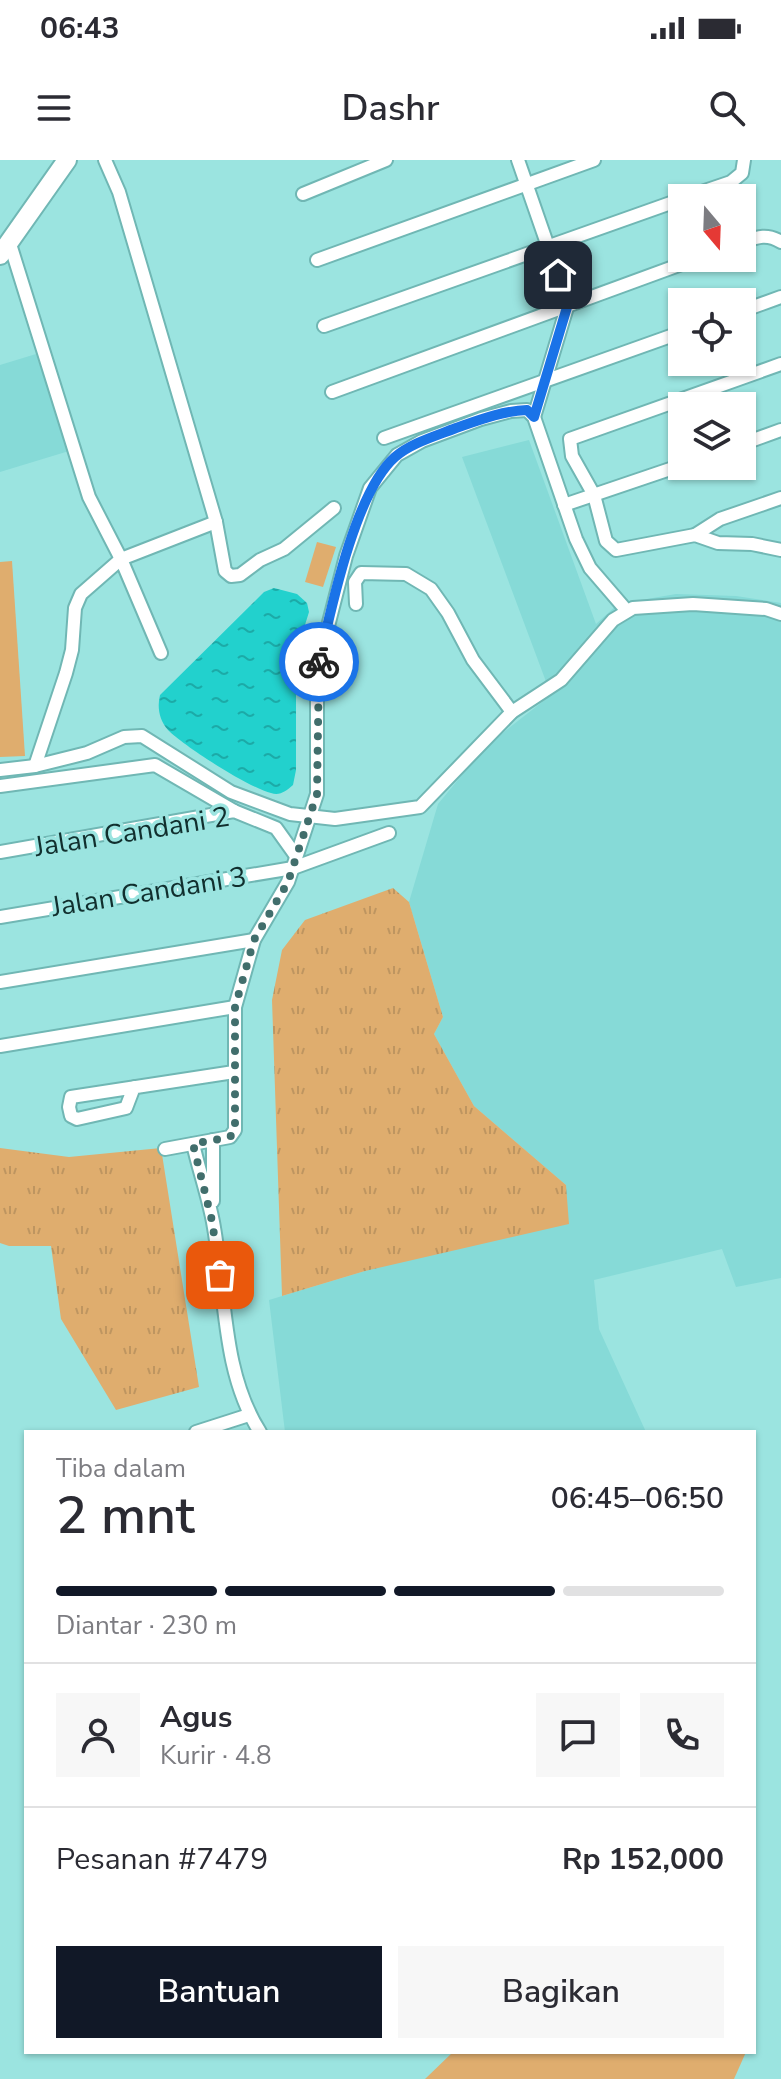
<!DOCTYPE html>
<html lang="id">
<head>
<meta charset="utf-8">
<style>
	body { margin:0; font-family:"Nunito Sans",sans-serif; background:#f7f7f7; color:#2b2b33; height:100vh; display:flex; flex-direction:column; font-size:30px; white-space:nowrap }
	* { box-sizing:border-box; margin:0 }
	p { font-size:26px; color:#7c7c81 }
	.icon { flex:none; width:44px; height:44px; fill:none; stroke:currentColor; stroke-width:2; stroke-linecap:round; stroke-linejoin:round }
	.map { position:relative; flex:1; overflow:hidden }
	.sheet { position:absolute; left:24px; top:1270px; width:732px; height:624px; display:flex; flex-direction:column; background:#fff; border-radius:0px; box-shadow:0 2px 6px #0004 }
	.sheet>* { flex:none }
	.needle { width:52px; rotate:161deg }
	.controls { position:absolute; left:668px; top:24px; display:grid; gap:16px }
	.controls a { display:grid; place-items:center; width:88px; height:88px; border-radius:0px; background:#fff; box-shadow:0 2px 6px #0004; font-size:40px }
	.pin { position:absolute; display:grid; place-items:center; width:68px; height:68px; color:#fff; margin:-34px; border-radius:16px; box-shadow:0 4px 12px #0006 }
	.courier { position:absolute; display:grid; place-items:center; width:80px; height:80px; margin:-40px; border:6px solid #1a73e8; border-radius:50%; background:#fff; color:#222; box-shadow:0 2px 10px #0007 }
	.head em { font-style:normal; font-weight:600 }
	.head div { display:flex; flex-direction:column-reverse }
	.head { display:flex; align-items:center; justify-content:space-between; height:136px; padding:0 32px }
	h1 { font-size:52px; font-weight:600; line-height:60px }
	.bar { display:grid; grid-template-columns:repeat(4,1fr); gap:12px 8px; align-content:center; height:96px; padding:0 32px }
	.bar i { height:10px; border-radius:6px; background:#e1e1e2 }
	.bar .on { background:#111827 }
	.bar p { grid-column:span 4 }
	.line { display:flex; align-items:center; gap:20px; padding:0 32px; border-top:2px solid #e1e1e2 }
	.line div { flex:1 }
	.round { display:grid; place-items:center; flex:none; width:84px; height:84px; border-radius:0px; background:#f7f7f7 }
	.button { display:flex; gap:16px; margin-top:auto; padding:16px 32px }
	.button a { flex:1; height:92px; border-radius:0px; background:#111827; color:#fff; font-size:32px; font-weight:600; line-height:92px; text-align:center }
	.button a+a { background:#f7f7f7; color:#2b2b33 }
	.status { display:flex; justify-content:space-between; align-items:center; height:56px; padding:0 40px; background:#fff; direction:ltr }
	.status svg { height:22px; fill:currentColor }
	header { display:flex; justify-content:space-between; align-items:center; height:104px; padding:0 32px; background:#fff; font-size:36px; font-weight:600 }
	.map>svg:first-child { display:block }
	.built { fill:#86dad7 }
	.grass { fill:url(#grass-tufts) }
	.pitch { fill:#dfad6e }
	.water { fill:url(#water-ripples) }
	.lines { fill:none; stroke-linecap:round; stroke-linejoin:round }
	.street-casing { stroke:#70b7b4; stroke-width:16 }
	.secondary-casing { stroke:#70b7b4; stroke-width:22 }
	.street { stroke:#fff; stroke-width:12 }
	.secondary { stroke:#fff; stroke-width:18 }
	.done { stroke:#416e6c; stroke-width:8; stroke-dasharray:0 14.4 }
	.route { stroke:#1a73e8; stroke-width:10 }
	.labels { text-anchor:middle; dominant-baseline:central; stroke-width:7; stroke-linejoin:round; paint-order:stroke }
	.street-label { font-size:28px; fill:#112f2e; stroke:#9be4e0 }
</style>
</head>
<body>
<div class="status"><b>06:43</b><svg viewBox="0 0 49 12"><path d="M0 12V9h3v3zM5 12V6h3v6zM10 12V3h3v9zM15 12V0h3v12zM26 1h20v11H26zM47 4h2v5h-2z"/></svg></div>
<header><svg class="icon" aria-label="menu" viewBox="0 0 24 24"><path d="M4 6h16M4 12h16M4 18h16"/></svg>Dashr<svg class="icon" aria-label="search" viewBox="0 0 24 24"><circle cx="10" cy="10" r="6"/><path d="M15 15l6 6"/></svg></header>
<div class="map">
<svg width="781" height="1919" viewBox="0 0 781 1919">
	<defs>
		<pattern id="grass-tufts" width="24" height="20" patternUnits="userSpaceOnUse" patternTransform="scale(2)"><rect width="24" height="20" fill="#dfad6e"/><path d="M3 7l-1-3M5 7V3M7 7l1-3M15 17l-1-3M17 17v-4M19 17l1-3" fill="none" stroke="#be9560"/></pattern>
		<pattern id="water-ripples" width="26" height="14" patternUnits="userSpaceOnUse" patternTransform="scale(2)"><rect width="26" height="14" fill="#22d1cd"/><path d="M2 4q2-2 4 0t4 0M15 11q2-2 4 0t4 0" fill="none" stroke="#1caaa7"/></pattern>
	</defs>
	<rect width="100%" height="100%" fill="#9be4e0"/>
	<g class="built">
		<path d="M36,194L69,291L0,312V205Z"/>
		<path d="M529,280L596,464L618,444L676,434L736,436L781,443V1118L736,1127L722,1089L594,1120L599,1169L646,1272H285L269,1140L365,1111L566,1025L474,946L434,874L443,857L409,742L438,644L486,586L551,535L462,297Z"/>
	</g>
	<g class="grass">
		<path d="M393,728L409,742L443,857L434,874L474,946L566,1025L569,1064L365,1111L282,1136L272,840L282,790L305,760Z"/>
		<path d="M0,988L69,997L161,988L199,1227L116,1250L61,1159L51,1086H9L0,1083Z"/>
	</g>
	<g class="pitch">
		<path d="M317,382L336,387L323,427L305,422Z"/>
		<path d="M12,401L25,596L0,597V402Z"/>
		<path d="M453,1892H746L734,1919H425Z"/>
	</g>
	<path class="water" d="M274,428L297,434L307,443L309,452L296,494V610L293,625C286,631 280,636 271,633C249,628 184,586 168,570C159,560 157,547 160,535L264,432Z"/>
	<g class="lines">
		<g class="street-casing">
			<g id="street">
				<path d="M105,0L119,32L216,362L225,411L231,416L240,415L260,400L284,389L334,348"/>
				<path d="M518,0L568,144L534,257"/>
				<path d="M303,34L386,0"/>
				<path d="M684,38L731,22L742,13L744,0"/>
				<path d="M742,82C757,77 767,73 781,82"/>
				<path d="M10,84L89,337L121,399L161,493"/>
				<path d="M317,100L594,0"/>
				<path d="M742,151L781,137"/>
				<path d="M324,166L682,39"/>
				<path d="M781,204L570,279L572,296L594,335L606,381L616,390L695,375L718,383L752,384L781,390"/>
				<path d="M332,232L698,98"/>
				<path d="M384,278L682,172"/>
				<path d="M742,284L781,270"/>
				<path d="M564,345L682,305"/>
				<path d="M695,375L720,359L781,338"/>
				<path d="M356,444L355,422L361,413L406,414L431,429L448,453L473,500L512,552"/>
				<path d="M35,606L66,513L72,490L75,448L81,434L121,399L216,362"/>
				<path d="M0,610L35,606L87,593L124,577L142,576L231,632L290,654L335,659L420,647L512,552L561,520L613,460L633,448L693,444L766,449L781,454"/>
				<path d="M0,626L155,605L234,651"/>
				<path d="M0,692L234,651L276,668L296,696"/>
				<path d="M0,757L293,708L389,673"/>
				<path d="M0,822L254,780"/>
				<path d="M0,886L235,847"/>
				<path d="M134,927L126,948L77,959L71,956L69,947L71,937L234,912"/>
				<path d="M193,984C199,1010 208,1036 213,1062C226,1131 221,1211 260,1272"/>
				<path d="M165,989L230,977L235,970V847L254,780L288,722L317,634V509L346,396L370,328L397,295L422,281L481,259L511,251L527,250L534,257L576,379L590,408L627,451"/>
				<path d="M213,1041V980"/>
				<path d="M196,1272L249,1255"/>
			</g>
		</g>
		<g class="secondary-casing">
			<path id="secondary" d="M0,95L67,0"/>
		</g>
		<use href="#street" class="street"/>
		<use href="#secondary" class="secondary"/>
	</g>
	<g class="lines">
		<path class="done" d="M220,1115L212,1061L193,984L230,977L235,970V847L254,780L288,722L317,634L319,502"/>
		<path class="route" d="M319,502C331,449 355,332 395,297C411,283 436,276 456,268C479,260 502,251 527,250L534,257L568,144L558,115"/>
	</g>
	<g class="labels">
		<g class="street-label">
			<text transform="translate(132 672) rotate(-9)">Jalan Candani 2</text>
			<text transform="translate(149 732) rotate(-9)">Jalan Candani 3</text>
		</g>
	</g>
</svg>
<div class="controls">
<a><svg class="needle" viewBox="-14 -14 28 28"><path d="M0-13l5 13h-10z" fill="#e53935"/><path d="M0 13l5-13h-10z" fill="#7c7c81"/></svg></a>
<a><svg class="icon" aria-label="locate" viewBox="0 0 24 24"><circle cx="12" cy="12" r="6"/><path d="M12 2v4M12 18v4M2 12h4M18 12h4"/></svg></a>
<a><svg class="icon" aria-label="layers" viewBox="0 0 24 24"><path d="M12 4l9 5-9 5-9-5zM3 14l9 5 9-5"/></svg></a>
</div>
<div class="pin" style="left:220px;top:1115px;background:#ea580c"><svg class="icon" aria-label="bag" viewBox="0 0 24 24"><path d="M5 8h14l-1 12H6zM9 8a3 3 0 0 1 6 0"/></svg></div>
<div class="pin" style="left:558px;top:115px;background:#1f2937"><svg class="icon" aria-label="home" viewBox="0 0 24 24"><path d="M3 11l9-7 9 7M6 9v11h12V9"/></svg></div>
<div class="courier" style="left:319px;top:502px"><svg class="icon" aria-label="bike" viewBox="0 0 24 24"><circle cx="6" cy="16" r="4"/><circle cx="18" cy="16" r="4"/><path d="M6 16l4-8h5l3 8M10 8l3 8H6M13 5h3"/></svg></div>
<section class="sheet">
<div class="head"><div><h1>2 mnt</h1><p>Tiba dalam</p></div><em>06:45–06:50</em></div>
<div class="bar"><i class="on"></i><i class="on"></i><i class="on"></i><i></i><p>Diantar · 230 m</p></div>
<div class="line" style="height:144px"><a class="round"><svg class="icon" aria-label="person" viewBox="0 0 24 24"><circle cx="12" cy="8" r="4"/><path d="M4 21q1-7 8-7t8 7"/></svg></a><div><b>Agus</b><p>Kurir · 4.8</p></div><a class="round"><svg class="icon" aria-label="chat" viewBox="0 0 24 24"><path d="M4 5h16v11H9l-5 4z"/></svg></a><a class="round"><svg class="icon" aria-label="phone" viewBox="0 0 24 24"><path d="M5 4h4l2 5-3 2q2 4 5 5l2-3 5 2v4C11 20 4 13 5 4z"/></svg></a></div>
<div class="line" style="height:104px"><div>Pesanan #7479</div><b>Rp 152,000</b></div>
<div class="button"><a>Bantuan</a><a>Bagikan</a></div>
</section>
</div>
</body>
</html>
